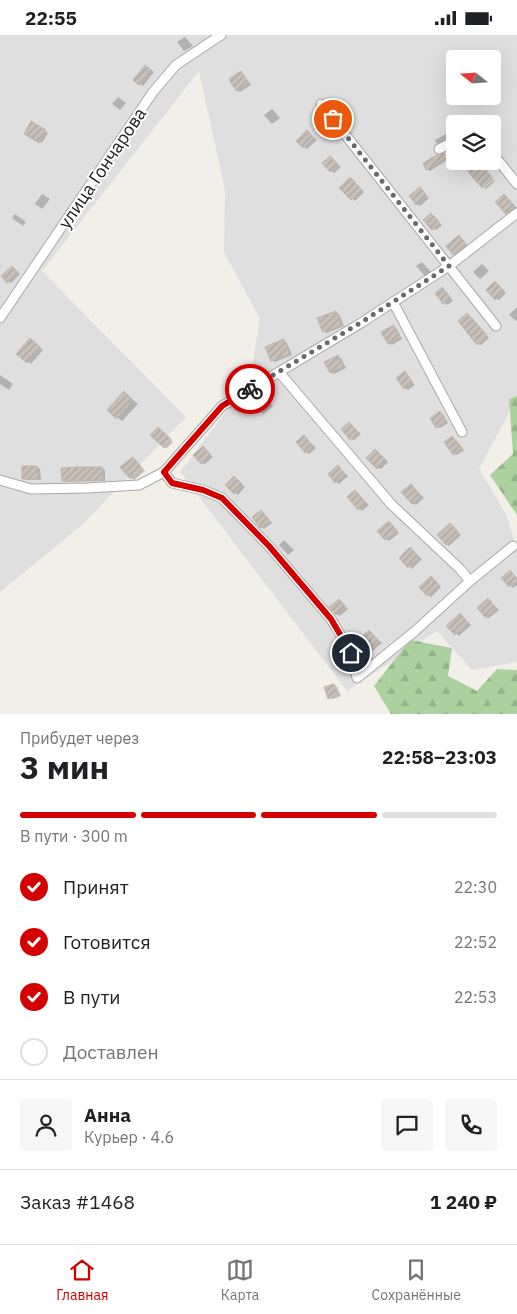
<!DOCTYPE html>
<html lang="ru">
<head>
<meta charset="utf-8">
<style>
	body { margin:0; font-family:"IBM Plex Sans",sans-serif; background:#f6f6f6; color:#202124; height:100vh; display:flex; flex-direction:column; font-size:19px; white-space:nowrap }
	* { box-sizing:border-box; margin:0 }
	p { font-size:16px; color:#757577 }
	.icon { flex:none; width:28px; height:28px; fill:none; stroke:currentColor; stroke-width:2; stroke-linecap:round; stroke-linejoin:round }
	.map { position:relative; height:679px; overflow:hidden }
	.sheet { display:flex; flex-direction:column; background:#fff; flex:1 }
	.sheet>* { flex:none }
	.needle { width:32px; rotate:287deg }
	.fabs { position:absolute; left:446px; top:15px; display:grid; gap:10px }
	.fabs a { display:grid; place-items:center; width:55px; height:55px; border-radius:5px; background:#fff; box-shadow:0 5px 20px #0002; font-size:25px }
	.pin { position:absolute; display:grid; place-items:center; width:42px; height:42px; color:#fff; margin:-21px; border:2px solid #fff; border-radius:50%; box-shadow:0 1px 5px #0007 }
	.courier { position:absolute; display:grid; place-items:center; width:50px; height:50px; margin:-25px; border:4px solid #d40000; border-radius:50%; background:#fff; color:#222; box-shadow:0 1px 6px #0007 }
	.summary em { font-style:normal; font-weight:700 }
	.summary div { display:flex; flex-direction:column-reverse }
	.summary { display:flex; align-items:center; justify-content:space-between; height:85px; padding:0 20px }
	h1 { font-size:32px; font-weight:700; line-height:38px }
	.bar { display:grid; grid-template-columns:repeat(4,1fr); gap:8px 5px; align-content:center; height:60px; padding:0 20px }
	.bar i { height:6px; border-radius:4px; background:#e0e0e0 }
	.bar .selected { background:#d40000 }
	.bar p { grid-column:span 4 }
	.line { display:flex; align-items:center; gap:12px; padding:0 20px; border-top:1px solid #e0e0e0 }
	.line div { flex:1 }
	.round { display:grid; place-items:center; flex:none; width:52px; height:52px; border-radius:5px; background:#f6f6f6 }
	ol { padding:0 20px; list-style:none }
	li { display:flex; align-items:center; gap:15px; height:55px }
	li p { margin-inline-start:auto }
	li .icon { padding:5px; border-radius:50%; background:#d40000; color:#fff; stroke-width:4 }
	li:last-child { color:#757577 }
	li i { width:28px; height:28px; border:2px solid #e0e0e0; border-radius:50% }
	.status { display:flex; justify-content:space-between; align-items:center; height:35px; padding:0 25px; background:#fff; direction:ltr }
	.status svg { height:14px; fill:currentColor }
	.tabs { display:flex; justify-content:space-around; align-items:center; height:70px; border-top:1px solid #e0e0e0; background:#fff; font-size:14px; color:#757577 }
	.tabs a { display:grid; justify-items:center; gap:2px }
	.tabs .selected { color:#d40000 }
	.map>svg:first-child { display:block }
	.residential { fill:#e0dfdf; fill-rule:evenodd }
	.forest { fill:url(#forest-firs) }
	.shadow { fill:#0003 }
	.building { fill:url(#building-hatch); stroke:#c4b6ab }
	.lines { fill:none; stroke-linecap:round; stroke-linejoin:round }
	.street-casing { stroke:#a9a9a9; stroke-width:11 }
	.street { stroke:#fff; stroke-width:9 }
	.done { stroke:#6b6a68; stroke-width:5; stroke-dasharray:0 9 }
	.route { stroke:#d40000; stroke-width:6 }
	.labels { text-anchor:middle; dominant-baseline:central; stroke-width:4; stroke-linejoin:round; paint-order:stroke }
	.street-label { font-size:18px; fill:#222; stroke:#fff }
</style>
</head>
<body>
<div class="status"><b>22:55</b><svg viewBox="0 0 49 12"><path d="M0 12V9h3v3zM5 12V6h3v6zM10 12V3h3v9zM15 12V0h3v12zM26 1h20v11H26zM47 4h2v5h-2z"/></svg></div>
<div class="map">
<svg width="517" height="679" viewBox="0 0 517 679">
	<defs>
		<pattern id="forest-firs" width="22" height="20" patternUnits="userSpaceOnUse" patternTransform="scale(1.25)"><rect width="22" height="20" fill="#add19e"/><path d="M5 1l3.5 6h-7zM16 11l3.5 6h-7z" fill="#95b388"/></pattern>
		<pattern id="building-hatch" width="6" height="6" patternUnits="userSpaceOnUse" patternTransform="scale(1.25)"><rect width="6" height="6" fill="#c7bfb8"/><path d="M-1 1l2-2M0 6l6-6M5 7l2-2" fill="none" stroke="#aba49e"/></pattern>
	</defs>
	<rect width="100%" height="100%" fill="#f2efe9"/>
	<path class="residential" d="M0,0H517V363L479,434L507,481L517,515V627L472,635L437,596L347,656L180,437L250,345L260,284L224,217L225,155L199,36L42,236L186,382L82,490L0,557ZM455,24H492V61H455ZM455,89H492V126H455Z"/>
	<g class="forest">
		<path d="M517,361V480L490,440L513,419L509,364Z"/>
		<path d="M410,605L452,613L448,641L477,656L497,634L517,635V679H391L374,651Z"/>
	</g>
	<g class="shadow">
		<path d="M185,2L193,11L184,16L177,7Z"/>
		<path d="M149,33L154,37L143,51L140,49Z"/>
		<path d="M241,38L244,40L251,50L240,57L237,55Z"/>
		<path d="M118,62L126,68L120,75L112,69Z"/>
		<path d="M272,74L280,83L272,89L264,80Z"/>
		<path d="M32,88L48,98L42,108L26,98Z"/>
		<path d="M453,95L455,96V102L439,109L436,108L435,105Z"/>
		<path d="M307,96L317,105L307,114L297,106Z"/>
		<path d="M444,120L449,124L430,136L427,134Z"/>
		<path d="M331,122L341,132L334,138L331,136Z"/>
		<path d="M494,145L495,146L486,154L484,153Z"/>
		<path d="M353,146L364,157L355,166L341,153Z"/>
		<path d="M420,154L429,163L420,171L417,169Z"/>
		<path d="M42,159L50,164L42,174L35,169Z"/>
		<path d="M504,160L517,173L510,180L507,178Z"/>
		<path d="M15,179L26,187L23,191L12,183Z"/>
		<path d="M431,180L442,190L436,195L433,194Z"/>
		<path d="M459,202L469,212L457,221L454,219Z"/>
		<path d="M422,227L431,237L425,241L416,231Z"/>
		<path d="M482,229L489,236L480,244L473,237Z"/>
		<path d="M15,234L20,239L11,248L8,247Z"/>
		<path d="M495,248L506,258L499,265L496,264Z"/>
		<path d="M442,253L453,266L447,270L436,258Z"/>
		<path d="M517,272V285L516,286L509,280Z"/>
		<path d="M335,277L339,279L344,291L327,298L324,296Z"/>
		<path d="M470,282L489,303L481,310L478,309Z"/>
		<path d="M394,292L397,294L402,304L392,310L388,308Z"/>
		<path d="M283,306L287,308L292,320L275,327L272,325Z"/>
		<path d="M33,307L43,315L31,329L28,327Z"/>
		<path d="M337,321L341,323L346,333L334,339L331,337Z"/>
		<path d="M405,338L415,350L408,355L405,353Z"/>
		<path d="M0,340L13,349L9,355L0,349Z"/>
		<path d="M124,358L138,369L122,386L108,375Z"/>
		<path d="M264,362L273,371L263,379L260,377Z"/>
		<path d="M440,378L443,379L448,388L440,393L437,392Z"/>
		<path d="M349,388L361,399L354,405L351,404Z"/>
		<path d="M161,396L173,407L167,413L164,412Z"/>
		<path d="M305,402L316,413L309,419L306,417Z"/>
		<path d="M452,402L464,415L457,420L454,419Z"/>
		<path d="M203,413L213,422L205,429L201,428Z"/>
		<path d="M375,415L388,427L381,434L378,433Z"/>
		<path d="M133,423L145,436L134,445L131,443Z"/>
		<path d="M23,432H37L40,434L41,445H26L23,443Z"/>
		<path d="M338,432L348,441L339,449L336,447Z"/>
		<path d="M102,433L105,435V446L66,447L63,445Z"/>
		<path d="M237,444L245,452L238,460L235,458Z"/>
		<path d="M411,450L424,463L416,470L412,468Z"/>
		<path d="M355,456L369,470L362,476L359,474Z"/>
		<path d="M262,476L272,488L264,494L261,492Z"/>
		<path d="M389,487L399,498L389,506L386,504Z"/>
		<path d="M453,491L461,500L449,511L446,509Z"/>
		<path d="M284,505L294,515L288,520L279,510Z"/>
		<path d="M413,516L422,524L412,534L401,523Z"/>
		<path d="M510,537L517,543V550L513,553L503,543Z"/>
		<path d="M434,544L441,552L431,562L428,560Z"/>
		<path d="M488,565L499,575L489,583L486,582Z"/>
		<path d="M340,566L348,574L340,581L337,579Z"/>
		<path d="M463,582L471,590L459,601L448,591Z"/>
		<path d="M369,596L382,608L371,617L368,615Z"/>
		<path d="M334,650L337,652L341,661L333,664L330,663Z"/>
	</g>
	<g class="building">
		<path d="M145,30L151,35L139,50L133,45Z"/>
		<path d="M241,36L248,48L236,56L229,44Z"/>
		<path d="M31,86L46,95L39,108L24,99Z"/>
		<path d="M307,95L314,103L303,113L296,106Z"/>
		<path d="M444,118L447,122L426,135L423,128L437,120Z"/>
		<path d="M330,121L338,130L330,137L322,128Z"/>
		<path d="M459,126H475L482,135L484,133L493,144L482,153Z"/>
		<path d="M350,142L362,155L351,165L339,153Z"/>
		<path d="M420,152L427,161L416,170L409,161Z"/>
		<path d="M504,159L515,171L506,179L495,167Z"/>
		<path d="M431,178L440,188L432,195L423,185Z"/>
		<path d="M459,200L466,209L453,220L446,211Z"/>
		<path d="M12,231L18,237L7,248L1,241Z"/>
		<path d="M495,246L504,256L495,265L486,255Z"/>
		<path d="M442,252L451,263L443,269L435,258Z"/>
		<path d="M336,276L341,290L323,297L317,283Z"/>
		<path d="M467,278L487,300L477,310L458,286Z"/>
		<path d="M394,290L400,302L388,309L381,297Z"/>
		<path d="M30,303L40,312L27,328L16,319Z"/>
		<path d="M284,304L289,319L271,326L265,312Z"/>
		<path d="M338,320L343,331L330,338L324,327Z"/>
		<path d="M405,336L413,348L404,354L396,343Z"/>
		<path d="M124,356L133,365L116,384L107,375Z"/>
		<path d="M264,360L271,369L259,378L252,369Z"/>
		<path d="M440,376L446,386L436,393L430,383Z"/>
		<path d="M349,387L358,397L350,405L341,394Z"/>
		<path d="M158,392L171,404L164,413L150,400Z"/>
		<path d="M304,400L313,411L305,418L296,407Z"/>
		<path d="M452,401L462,413L453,420L444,407Z"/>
		<path d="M203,411L211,420L201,429L193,420Z"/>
		<path d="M375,414L386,425L377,434L366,423Z"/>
		<path d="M133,422L143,434L130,444L120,432Z"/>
		<path d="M338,430L345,439L335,448L328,439Z"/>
		<path d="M22,431H37L38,444H22Z"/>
		<path d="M77,432H102L103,445L62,446L61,433Z"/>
		<path d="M234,441L243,450L234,459L225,450Z"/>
		<path d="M411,449L421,461L412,469L401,457Z"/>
		<path d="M355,455L366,468L358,475L347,462Z"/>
		<path d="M261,475L270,486L260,493L252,482Z"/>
		<path d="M389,486L397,496L385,505L377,496Z"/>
		<path d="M450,488L459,498L446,510L437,500Z"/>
		<path d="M410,512L419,522L408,533L399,523Z"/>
		<path d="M510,535L517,544V546L509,552L501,543Z"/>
		<path d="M431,541L439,550L427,561L419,552Z"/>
		<path d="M488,563L496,573L486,583L477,573Z"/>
		<path d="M339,564L346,572L336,580L329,572Z"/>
		<path d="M460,578L468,588L455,600L446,591Z"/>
		<path d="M369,595L379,606L368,616L358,605Z"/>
		<path d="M334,649L338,660L328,664L324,652Z"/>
	</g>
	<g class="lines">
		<g class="street-casing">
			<g id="street">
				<path d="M321,69L496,291"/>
				<path d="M439,114L455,106"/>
				<path d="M492,122L498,125L517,149"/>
				<path d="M393,267L462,397"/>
				<path d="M0,283L153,57L176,30L221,0"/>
				<path d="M279,337L391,469L460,534L470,546"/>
				<path d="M164,437L172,448L203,455L222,463L269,511L331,584L351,618L357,643L414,597L470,546L513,511"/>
				<path d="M0,445L31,454L87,453L139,450L164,437L222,371L361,288L449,231L517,178"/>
			</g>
		</g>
		<use href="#street" class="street"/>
	</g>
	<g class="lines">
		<path class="done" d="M250,354L360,288L449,231L333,84"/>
		<path class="route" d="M250,354L222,371L164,437L172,448L203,455L222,463L269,511L331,584L351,618"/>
	</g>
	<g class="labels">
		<g class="street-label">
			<text transform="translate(102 133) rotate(-56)">улица Гончарова</text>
		</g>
	</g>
</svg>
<div class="fabs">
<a><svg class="needle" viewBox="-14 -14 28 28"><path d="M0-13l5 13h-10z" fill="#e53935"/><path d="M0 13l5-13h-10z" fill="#757577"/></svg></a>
<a><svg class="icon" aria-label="layers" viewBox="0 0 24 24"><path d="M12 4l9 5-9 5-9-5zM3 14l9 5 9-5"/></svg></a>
</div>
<div class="pin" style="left:333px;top:84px;background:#ea580c"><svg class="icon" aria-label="bag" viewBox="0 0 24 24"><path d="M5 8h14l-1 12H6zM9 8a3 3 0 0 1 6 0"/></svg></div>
<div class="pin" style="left:351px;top:618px;background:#1f2937"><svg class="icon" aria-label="home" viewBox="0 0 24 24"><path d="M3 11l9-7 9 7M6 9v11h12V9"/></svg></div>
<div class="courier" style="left:250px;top:354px"><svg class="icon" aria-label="bike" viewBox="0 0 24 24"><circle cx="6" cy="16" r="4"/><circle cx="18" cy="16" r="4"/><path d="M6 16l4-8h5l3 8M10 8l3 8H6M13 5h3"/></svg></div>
</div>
<section class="sheet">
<div class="summary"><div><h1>3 мин</h1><p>Прибудет через</p></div><em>22:58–23:03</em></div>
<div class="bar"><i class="selected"></i><i class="selected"></i><i class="selected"></i><i></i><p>В пути · 300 m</p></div>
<ol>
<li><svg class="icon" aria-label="check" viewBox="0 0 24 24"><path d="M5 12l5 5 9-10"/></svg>Принят<p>22:30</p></li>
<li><svg class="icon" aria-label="check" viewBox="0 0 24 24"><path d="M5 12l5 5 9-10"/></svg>Готовится<p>22:52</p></li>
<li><svg class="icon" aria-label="check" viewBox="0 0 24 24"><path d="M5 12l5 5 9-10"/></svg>В пути<p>22:53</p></li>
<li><i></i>Доставлен</li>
</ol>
<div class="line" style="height:90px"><a class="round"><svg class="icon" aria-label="person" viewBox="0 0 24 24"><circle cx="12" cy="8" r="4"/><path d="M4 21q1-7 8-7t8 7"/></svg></a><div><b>Анна</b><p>Курьер · 4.6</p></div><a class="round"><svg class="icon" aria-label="chat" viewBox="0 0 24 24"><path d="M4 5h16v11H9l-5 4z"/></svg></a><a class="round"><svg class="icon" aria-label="phone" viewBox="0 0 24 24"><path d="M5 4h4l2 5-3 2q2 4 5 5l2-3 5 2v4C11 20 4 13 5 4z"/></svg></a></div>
<div class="line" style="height:65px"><div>Заказ #1468</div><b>1 240 ₽</b></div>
</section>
<nav class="tabs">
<a class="selected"><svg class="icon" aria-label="home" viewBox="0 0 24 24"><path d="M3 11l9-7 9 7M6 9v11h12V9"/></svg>Главная</a>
<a><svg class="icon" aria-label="map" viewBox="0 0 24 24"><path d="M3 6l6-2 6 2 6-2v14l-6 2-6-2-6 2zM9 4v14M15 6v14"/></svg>Карта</a>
<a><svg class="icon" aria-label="saved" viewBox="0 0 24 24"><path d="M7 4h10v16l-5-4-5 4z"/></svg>Сохранённые</a>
</nav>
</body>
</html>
